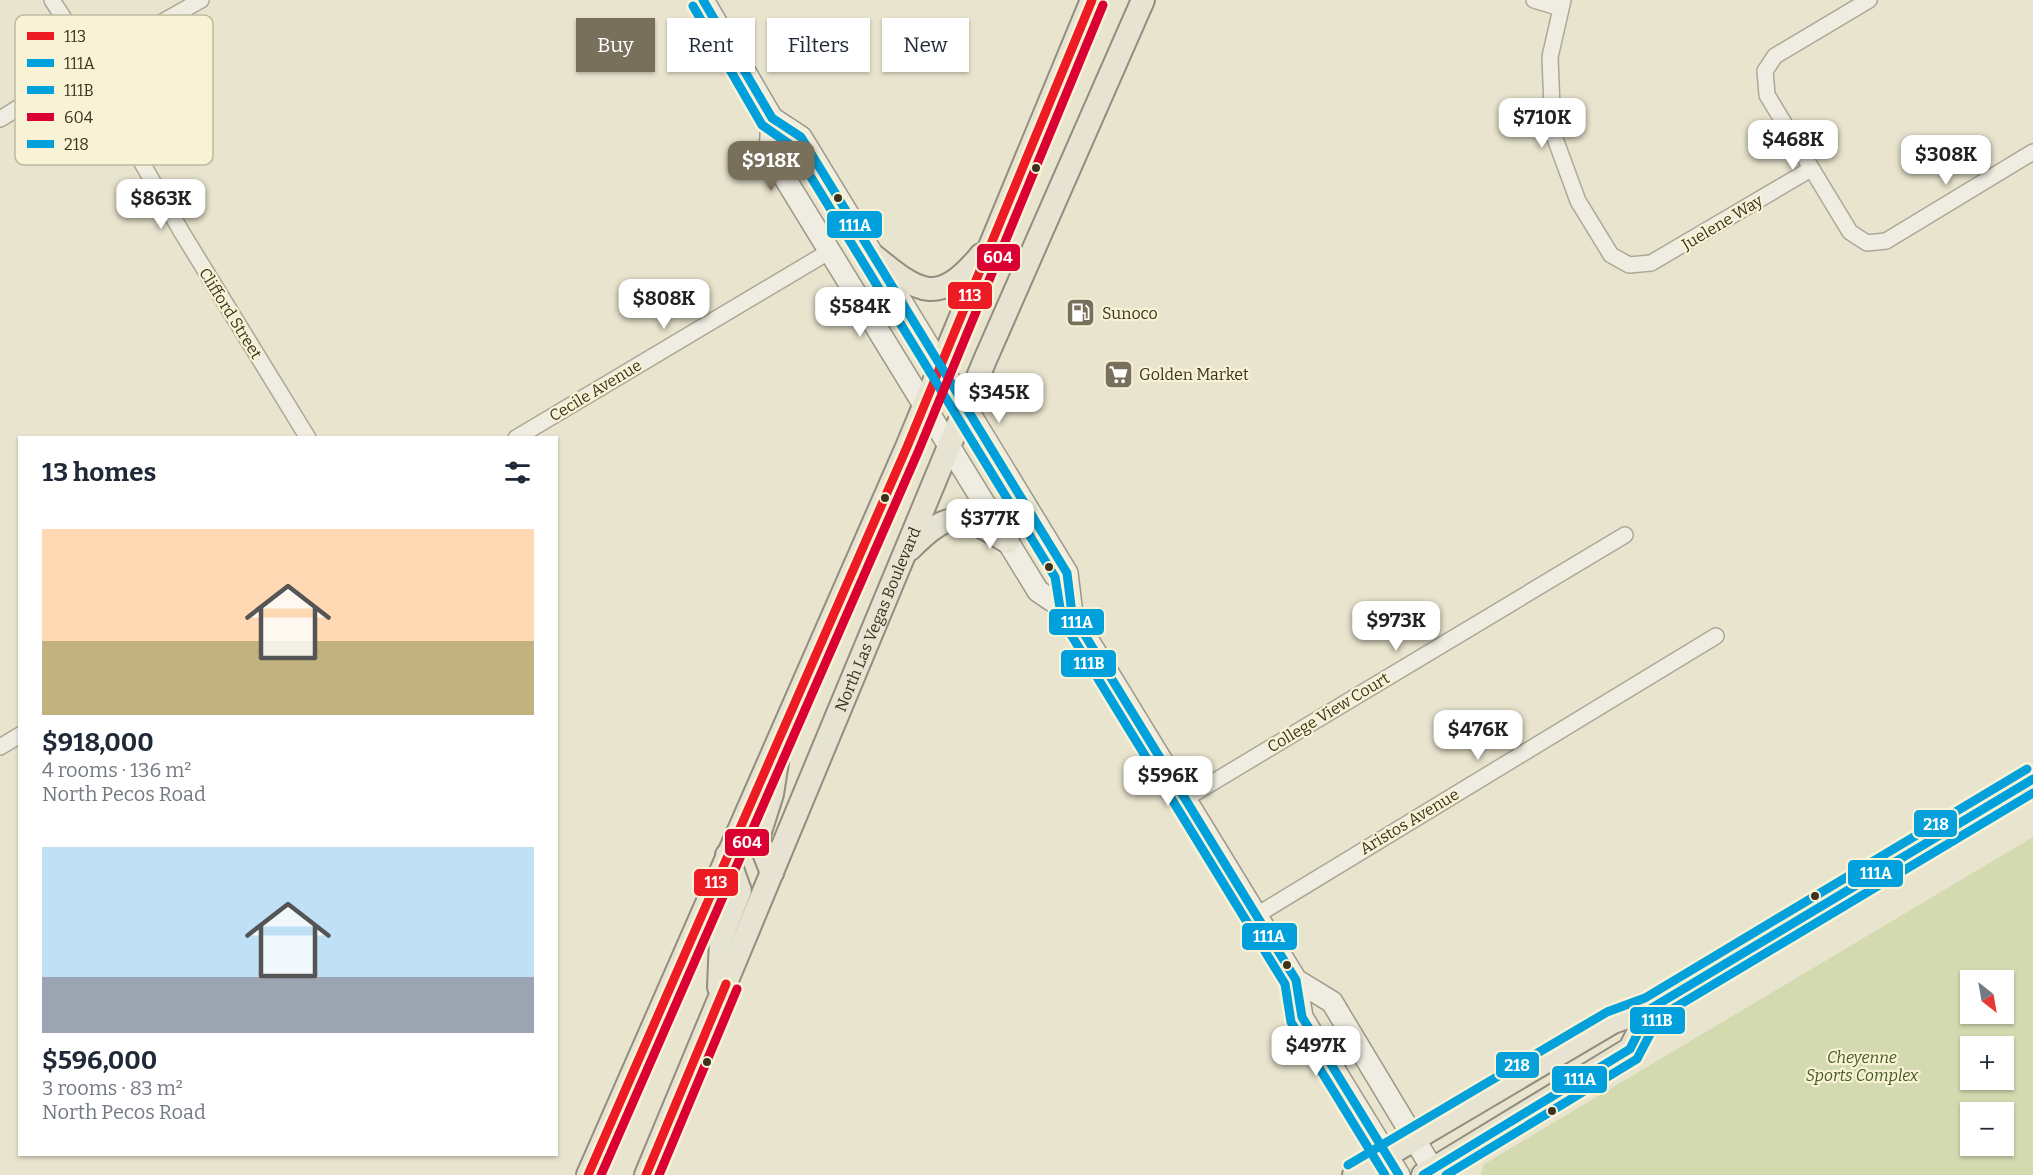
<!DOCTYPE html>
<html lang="en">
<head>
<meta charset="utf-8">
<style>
	:root { --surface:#fff; --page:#f2f2f3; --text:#1f2937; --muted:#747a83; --accent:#79705c }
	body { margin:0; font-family:Bitter,serif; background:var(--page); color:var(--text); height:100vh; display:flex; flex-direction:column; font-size:22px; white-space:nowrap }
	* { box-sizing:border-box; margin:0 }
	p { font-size:20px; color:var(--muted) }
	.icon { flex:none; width:33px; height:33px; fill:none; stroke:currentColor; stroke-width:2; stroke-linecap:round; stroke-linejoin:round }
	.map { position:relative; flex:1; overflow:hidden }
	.details { position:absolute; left:18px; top:436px; width:540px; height:720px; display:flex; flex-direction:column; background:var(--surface); border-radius:0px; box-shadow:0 2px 4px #0004 }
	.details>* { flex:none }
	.hud { position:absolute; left:576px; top:18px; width:570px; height:54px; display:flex; gap:12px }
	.needle { width:39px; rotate:149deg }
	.fabs { position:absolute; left:1960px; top:970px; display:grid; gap:12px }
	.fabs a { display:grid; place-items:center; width:54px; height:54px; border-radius:0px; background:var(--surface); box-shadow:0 2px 4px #0004; font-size:30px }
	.price { position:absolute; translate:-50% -51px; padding:0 14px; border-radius:12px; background:#fff; color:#222; font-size:20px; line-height:39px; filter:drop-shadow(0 2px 3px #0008) }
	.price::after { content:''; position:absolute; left:50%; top:36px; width:18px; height:14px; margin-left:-9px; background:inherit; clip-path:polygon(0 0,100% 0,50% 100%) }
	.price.selected { background:var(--accent); color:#fff }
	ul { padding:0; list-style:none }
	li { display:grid; align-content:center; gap:12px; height:318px; padding:0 24px }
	li span { display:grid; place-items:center; height:186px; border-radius:0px; color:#555 }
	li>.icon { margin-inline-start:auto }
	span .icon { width:108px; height:108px; fill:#fffc; stroke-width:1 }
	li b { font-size:26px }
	h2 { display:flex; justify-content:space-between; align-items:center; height:72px; padding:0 24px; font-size:26px }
	.tag { padding:0 21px; border-radius:0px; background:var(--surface); box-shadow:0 2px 4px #0004; font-size:21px; line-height:54px }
	.tag.selected { background:var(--accent); color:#fff }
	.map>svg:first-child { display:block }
</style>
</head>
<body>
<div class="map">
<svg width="2033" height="1175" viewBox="0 0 2033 1175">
	<rect width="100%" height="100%" fill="#e8e4ce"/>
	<path fill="#d3dab0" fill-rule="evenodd" d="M2033 837V1175H1481L1484 1164ZM1971 981H2004V1014H1971ZM1971 1047H2004V1080H1971ZM1971 1113H2004V1146H1971Z"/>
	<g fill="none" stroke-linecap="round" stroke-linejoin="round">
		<defs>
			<path id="minor" d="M52 0 92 62 98 86 181 231 308 438
				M1534 0 1560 8
				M1563 0 1550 57 1553 133 1578 201 1611 255 1629 265 1651 263 1811 169
				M1869 0 1775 56 1765 71 1767 95 1850 232 1867 243 1886 241 2033 152
				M0 119 92 62 201 0
				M516 438 830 251
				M0 747 20 735
				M1185 799 1625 535
				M1257 915 1716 636"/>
			<path id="secondary" d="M703 0 772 118 801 137 1067 573 1072 614 1296 980 1302 1017 1399 1175
				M772 118 770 154 1038 591 1072 614
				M1296 980 1332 1002 1436 1175"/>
			<g id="primary">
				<path d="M874 256C919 293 938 307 981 255"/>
				<path d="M910 549C950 508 962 514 1008 542"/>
				<path d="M772 873 758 838 772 794 777 762"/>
				<path d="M719 987 721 938 740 891 727 855"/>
				<path d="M588 1175 907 447 1092 0"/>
				<path id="s1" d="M646 1175 985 360 1143 0"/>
				<path d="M1354 1175 1613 1022 1650 1009 2033 779"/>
				<path d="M1423 1175 1630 1049 1650 1009"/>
			</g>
		</defs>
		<use href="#minor" stroke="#ada897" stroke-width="18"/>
		<use href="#secondary" stroke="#9d9887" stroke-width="24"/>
		<use href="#primary" stroke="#938d7e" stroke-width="26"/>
		<use href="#minor" stroke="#efece1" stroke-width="15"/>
		<use href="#secondary" stroke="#efece1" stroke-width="21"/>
		<use href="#primary" stroke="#e6e3d2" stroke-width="22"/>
		<defs>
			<path id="bus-1" d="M588 1175 907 447 1092 0
				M646 1175 726 984"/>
			<path id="bus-2" d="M703 0 772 118 801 137 1067 573 1072 614 1296 980 1302 1017 1399 1175
				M1423 1175 1630 1049 1650 1009 2033 779"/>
			<path id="bus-3" d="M693 6 762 125 792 146 1055 577 1062 620 1285 984 1291 1022 1385 1175
				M1446 1175 1637 1059 1659 1017 2033 793"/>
			<path id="bus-4" d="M601 1175 918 452 1103 5
				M659 1175 737 989"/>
			<path id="bus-5" d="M1348 1165 1607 1012 1645 998 2027 769"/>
		</defs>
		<use href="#bus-1" stroke="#f8f3d5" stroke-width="14"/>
		<use href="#bus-2" stroke="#f8f3d5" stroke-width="14"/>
		<use href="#bus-3" stroke="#f8f3d5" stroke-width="14"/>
		<use href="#bus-4" stroke="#f8f3d5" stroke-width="14"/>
		<use href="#bus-5" stroke="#f8f3d5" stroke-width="14"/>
		<use href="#bus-1" stroke="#ed1b24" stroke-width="9"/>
		<use href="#bus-2" stroke="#00a0dc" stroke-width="9"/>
		<use href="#bus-3" stroke="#00a0dc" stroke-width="9"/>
		<use href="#bus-4" stroke="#da0032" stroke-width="9"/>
		<use href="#bus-5" stroke="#06a1da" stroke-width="9"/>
	</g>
	<defs>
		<symbol id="fuel-square" viewBox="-11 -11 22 22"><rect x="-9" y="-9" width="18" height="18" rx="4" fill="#79705c" stroke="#f8f3d5"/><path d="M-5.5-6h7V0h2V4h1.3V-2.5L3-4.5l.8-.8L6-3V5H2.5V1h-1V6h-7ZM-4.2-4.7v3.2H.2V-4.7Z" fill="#fff"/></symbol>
		<symbol id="supermarket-square" viewBox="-11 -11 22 22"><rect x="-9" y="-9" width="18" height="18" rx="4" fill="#79705c" stroke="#f8f3d5"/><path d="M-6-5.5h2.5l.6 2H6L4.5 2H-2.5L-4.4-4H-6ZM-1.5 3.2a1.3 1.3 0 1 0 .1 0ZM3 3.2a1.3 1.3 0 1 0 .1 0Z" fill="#fff"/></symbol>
	</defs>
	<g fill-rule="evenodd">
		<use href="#fuel-square" x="1064" y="296" width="33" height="33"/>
		<use href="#supermarket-square" x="1102" y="358" width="33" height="33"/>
	</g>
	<g fill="#3d321e" stroke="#f8f3d5" stroke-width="2">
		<circle cx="1036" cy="168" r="5"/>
		<circle cx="838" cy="198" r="5"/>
		<circle cx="885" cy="498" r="5"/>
		<circle cx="1049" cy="567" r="5"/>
		<circle cx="1815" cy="896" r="5"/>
		<circle cx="1287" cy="965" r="5"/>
		<circle cx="707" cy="1062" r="5"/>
		<circle cx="1552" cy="1111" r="5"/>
	</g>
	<g text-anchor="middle" stroke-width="4.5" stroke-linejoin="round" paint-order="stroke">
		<g font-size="16" fill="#3d321e" stroke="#f8f3d5">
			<text transform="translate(1722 222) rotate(-31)" y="6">Juelene Way</text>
			<text transform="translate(231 313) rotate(58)" y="6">Clifford Street</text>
			<text transform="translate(595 390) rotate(-31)" y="6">Cecile Avenue</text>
			<text dy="6" stroke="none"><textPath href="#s1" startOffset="602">North Las Vegas Boulevard</textPath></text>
			<text transform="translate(1328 712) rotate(-31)" y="6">College View Court</text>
			<text transform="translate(1409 821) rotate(-31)" y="6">Aristos Avenue</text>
		</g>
		<g font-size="16" fill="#3d321e" stroke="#f8f3d5" text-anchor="start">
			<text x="1102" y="319">Sunoco</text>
			<text x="1139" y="380">Golden Market</text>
		</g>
		<g font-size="16" font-style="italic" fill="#445b23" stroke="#f8f3d5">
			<text x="1862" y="1063">Cheyenne<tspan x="1862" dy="18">Sports Complex</tspan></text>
		</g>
	</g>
	<rect x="15" y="15" width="198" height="150" rx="9" fill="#f8f3d5" stroke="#c0b99e" stroke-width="1.5"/>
	<rect x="27" y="32" width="27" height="8" fill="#ed1b24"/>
	<rect x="27" y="59" width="27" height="8" fill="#00a0dc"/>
	<rect x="27" y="86" width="27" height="8" fill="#00a0dc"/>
	<rect x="27" y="113" width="27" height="8" fill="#da0032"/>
	<rect x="27" y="140" width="27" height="8" fill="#06a1da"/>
	<g font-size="16" fill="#3d321e">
		<text x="64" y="42">113</text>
		<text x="64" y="69">111A</text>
		<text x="64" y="96">111B</text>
		<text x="64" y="123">604</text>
		<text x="64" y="150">218</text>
	</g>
	<g stroke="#f8f3d5" stroke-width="2">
		<rect x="826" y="210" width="57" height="29" rx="6" fill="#00a0dc"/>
		<rect x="976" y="243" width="45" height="29" rx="6" fill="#da0032"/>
		<rect x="947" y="281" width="46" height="29" rx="6" fill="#ed1b24"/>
		<rect x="1048" y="608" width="57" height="28" rx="6" fill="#00a0dc"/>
		<rect x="1060" y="649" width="57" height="29" rx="6" fill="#00a0dc"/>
		<rect x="1913" y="809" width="45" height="29" rx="6" fill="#06a1da"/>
		<rect x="724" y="828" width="46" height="29" rx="6" fill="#da0032"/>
		<rect x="1847" y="859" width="57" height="29" rx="6" fill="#00a0dc"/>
		<rect x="693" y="868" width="46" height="29" rx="6" fill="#ed1b24"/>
		<rect x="1241" y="922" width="57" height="29" rx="6" fill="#00a0dc"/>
		<rect x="1629" y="1006" width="57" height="29" rx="6" fill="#00a0dc"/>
		<rect x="1495" y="1051" width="45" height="28" rx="6" fill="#06a1da"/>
		<rect x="1551" y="1065" width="57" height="29" rx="6" fill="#00a0dc"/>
	</g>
	<g font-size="16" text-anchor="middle" font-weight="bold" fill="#fff">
		<text x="855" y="231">111A</text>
		<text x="998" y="263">604</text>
		<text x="970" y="301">113</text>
		<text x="1077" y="628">111A</text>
		<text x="1089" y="669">111B</text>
		<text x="1936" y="830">218</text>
		<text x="747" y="848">604</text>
		<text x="1876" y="879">111A</text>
		<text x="716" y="888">113</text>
		<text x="1269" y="942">111A</text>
		<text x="1657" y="1026">111B</text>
		<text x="1517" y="1071">218</text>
		<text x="1580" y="1085">111A</text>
	</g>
</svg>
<div class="fabs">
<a><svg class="needle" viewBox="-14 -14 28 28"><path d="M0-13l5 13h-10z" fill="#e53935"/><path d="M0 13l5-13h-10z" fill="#747a83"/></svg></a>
<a>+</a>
<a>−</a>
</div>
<b class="price" style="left:1542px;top:149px">$710K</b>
<b class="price" style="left:1793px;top:171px">$468K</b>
<b class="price" style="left:1946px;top:186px">$308K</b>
<b class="price selected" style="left:771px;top:192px">$918K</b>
<b class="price" style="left:161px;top:230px">$863K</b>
<b class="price" style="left:664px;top:330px">$808K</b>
<b class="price" style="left:860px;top:338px">$584K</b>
<b class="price" style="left:999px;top:424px">$345K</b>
<b class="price" style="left:990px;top:550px">$377K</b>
<b class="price" style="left:1396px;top:652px">$973K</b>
<b class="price" style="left:1478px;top:761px">$476K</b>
<b class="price" style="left:1168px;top:807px">$596K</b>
<b class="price" style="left:1316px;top:1077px">$497K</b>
<div class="hud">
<a class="tag selected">Buy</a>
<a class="tag">Rent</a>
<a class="tag">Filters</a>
<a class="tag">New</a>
</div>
<section class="details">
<h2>13 homes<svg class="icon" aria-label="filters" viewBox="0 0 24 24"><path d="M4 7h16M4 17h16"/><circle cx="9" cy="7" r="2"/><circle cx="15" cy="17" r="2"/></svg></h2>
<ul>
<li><span style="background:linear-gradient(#ffd9b3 60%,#c2b280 0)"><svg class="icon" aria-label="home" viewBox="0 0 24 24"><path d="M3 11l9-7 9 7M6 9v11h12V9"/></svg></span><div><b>$918,000</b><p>4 rooms · 136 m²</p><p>North Pecos Road</p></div></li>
<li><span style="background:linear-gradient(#bfe0f5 70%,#9aa5b1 0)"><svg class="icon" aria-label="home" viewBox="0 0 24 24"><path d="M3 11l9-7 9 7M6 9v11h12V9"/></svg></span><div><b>$596,000</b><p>3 rooms · 83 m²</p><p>North Pecos Road</p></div></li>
</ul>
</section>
</div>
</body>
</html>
